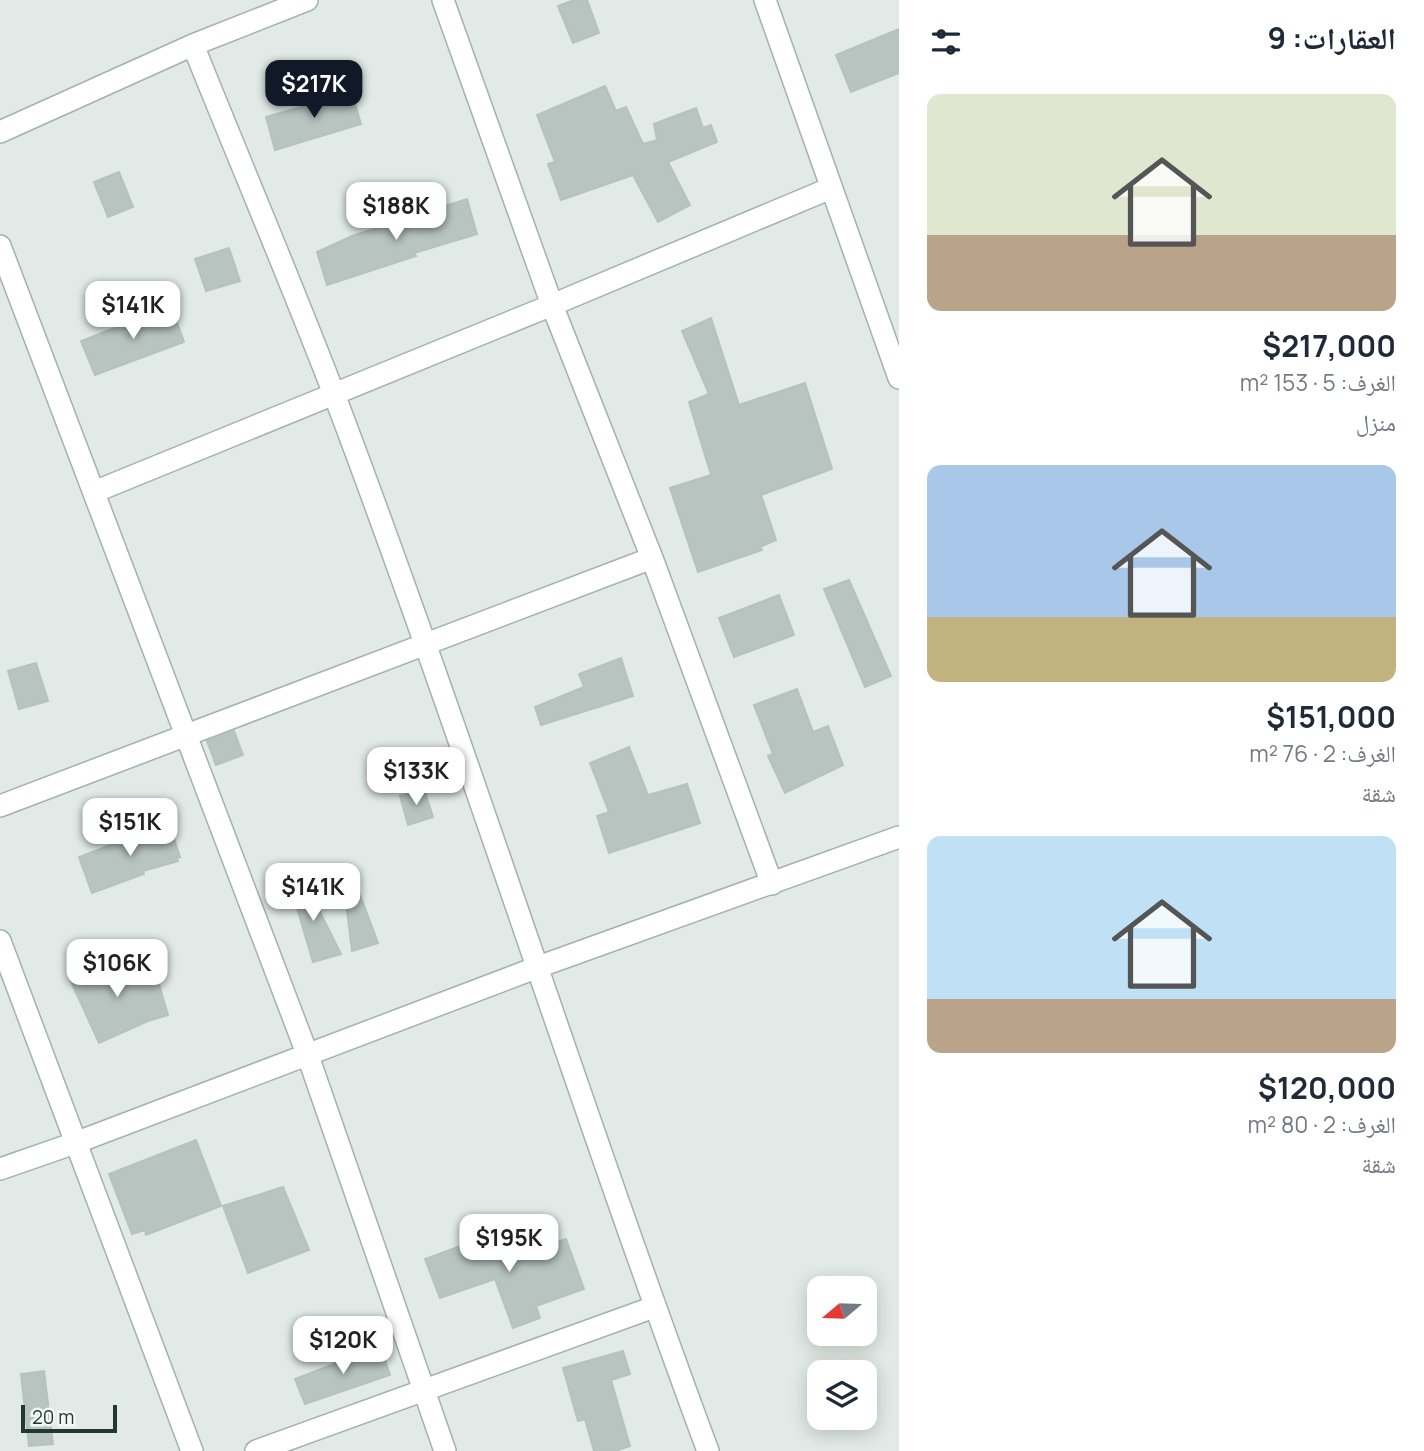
<!DOCTYPE html>
<html lang="ar">
<head>
<meta charset="utf-8">
<style>
	:root { --surface:#fff; --page:#f6f6f7; --text:#1f2937; --muted:#747a83; --accent:#111827 }
	body { margin:0; font-family:Manrope,"Noto Naskh Arabic",sans-serif; background:var(--page); color:var(--text); direction:rtl; height:100vh; display:flex; flex-direction:column; font-size:26px; white-space:nowrap }
	* { box-sizing:border-box; margin:0 }
	p { font-size:23px; color:var(--muted) }
	.icon { flex:none; width:38px; height:38px; fill:none; stroke:currentColor; stroke-width:2; stroke-linecap:round; stroke-linejoin:round }
	.map { position:relative; flex:1; overflow:hidden; direction:ltr }
	.drawer { display:flex; flex-direction:column; background:var(--surface); width:525px }
	.drawer>* { flex:none }
	.needle { width:46px; rotate:251deg }
	.fabs { position:absolute; left:807px; top:1276px; display:grid; gap:14px }
	.fabs a { display:grid; place-items:center; width:70px; height:70px; border-radius:14px; background:var(--surface); box-shadow:0 4px 18px #0003; font-size:35px }
	.scale { position:absolute; left:21px; bottom:18px; width:96px; box-sizing:border-box; padding-left:7px; border:4px solid #243832; border-top:0; font-size:19px; line-height:24px; white-space:nowrap; color:#243832; -webkit-text-stroke:5px #f1f7f4; paint-order:stroke }
	.price { position:absolute; translate:-50% -60px; padding:0 16px; border-radius:14px; background:#fff; color:#222; font-size:23px; line-height:46px; filter:drop-shadow(0 2px 4px #0008) }
	.price::after { content:''; position:absolute; left:50%; top:42px; width:21px; height:16px; margin-left:-10px; background:inherit; clip-path:polygon(0 0,100% 0,50% 100%) }
	.price.selected { background:var(--accent); color:#fff }
	ul { padding:0; list-style:none }
	li { display:grid; align-content:center; gap:14px; height:371px; padding:0 28px }
	li span { display:grid; place-items:center; height:217px; border-radius:14px; color:#555 }
	li>.icon { margin-inline-start:auto }
	span .icon { width:126px; height:126px; fill:#fffc; stroke-width:1 }
	li b { font-size:30px }
	h2 { display:flex; justify-content:space-between; align-items:center; height:84px; padding:0 28px; font-size:30px }
	main { display:flex; flex:1; min-height:0 }
	.map>svg:first-child { display:block }
</style>
</head>
<body>
<main>
<section class="drawer">
<h2>العقارات: 9<svg class="icon" aria-label="filters" viewBox="0 0 24 24"><path d="M4 7h16M4 17h16"/><circle cx="9" cy="7" r="2"/><circle cx="15" cy="17" r="2"/></svg></h2>
<ul>
<li><span style="background:linear-gradient(#dfe7d0 65%,#b9a48a 0)"><svg class="icon" aria-label="home" viewBox="0 0 24 24"><path d="M3 11l9-7 9 7M6 9v11h12V9"/></svg></span><div><b>$217,000</b><p>الغرف: 5 · 153 m²</p><p>منزل</p></div></li>
<li><span style="background:linear-gradient(#a9c7e8 70%,#c2b280 0)"><svg class="icon" aria-label="home" viewBox="0 0 24 24"><path d="M3 11l9-7 9 7M6 9v11h12V9"/></svg></span><div><b>$151,000</b><p>الغرف: 2 · 76 m²</p><p>شقة</p></div></li>
<li><span style="background:linear-gradient(#bfe0f5 75%,#b9a48a 0)"><svg class="icon" aria-label="home" viewBox="0 0 24 24"><path d="M3 11l9-7 9 7M6 9v11h12V9"/></svg></span><div><b>$120,000</b><p>الغرف: 2 · 80 m²</p><p>شقة</p></div></li>
</ul>
</section>
<div class="map">
<svg width="899" height="1451" viewBox="0 0 899 1451">
	<rect width="100%" height="100%" fill="#e1eae6"/>
	<path fill="#b7c4bf" stroke="#b5c2bd" stroke-width="2" d="M574 0H587L599 33 573 43 558 6Z
		M899 29V73L851 92 836 55Z
		M605 86 616 111 626 107 643 144 657 140 654 124 696 108 703 128 711 125 717 142 668 162 690 205 658 222 633 175 561 200 548 164 555 162 537 115Z
		M350 87 361 124 275 150 266 117 326 100 325 95Z
		M119 172 133 207 108 217 94 182Z
		M467 199 477 234 414 253 416 256 327 285 317 252 352 236Z
		M229 248 240 281 206 291 195 259Z
		M171 306 184 342 95 375 81 341Z
		M711 318 739 405 805 383 832 469 761 495 776 540 760 547 762 550 698 572 670 488 711 475 689 402 709 394 682 331Z
		M849 580 891 676 865 687 824 589Z
		M779 595 794 635 734 657 719 618Z
		M621 658 633 696 541 725 535 707 584 687 579 674Z
		M36 663 48 701 19 709 8 671Z
		M797 689 813 732 828 726 843 765 785 793 768 756 773 754 754 705Z
		M234 731 243 755 216 765 207 741Z
		M629 747 648 795 687 784 700 823 609 853 597 816 609 812 590 763Z
		M424 789 433 817 408 825 400 796Z
		M169 823 180 857 177 858 178 861 143 871 144 874 92 893 79 857Z
		M302 876 341 954 313 962 289 881Z
		M353 876 378 943 352 951 343 878Z
		M132 957 141 986 158 981 168 1015 148 1021 99 1043 69 977Z
		M196 1140 221 1206 146 1235 145 1230 132 1234 109 1174Z
		M283 1187 309 1250 248 1273 223 1206Z
		M501 1231 512 1258 566 1239 584 1289 536 1306 540 1318 513 1328 495 1279 440 1298 425 1259Z
		M380 1346 390 1375 305 1404 295 1379Z
		M623 1351 630 1374 611 1380 630 1446 615 1451H594L585 1419 578 1421 563 1368Z
		M44 1371 53 1444 29 1446 21 1374Z"/>
	<g fill="none" stroke-linecap="round" stroke-linejoin="round">
		<defs>
			<path id="minor" d="M443 0 552 305 652 558 772 884
				M765 0 899 378
				M193 45C240 162 289 277 334 394 466 743 578 1101 708 1451
				M0 132 193 45 307 0
				M0 246 308 1056 445 1451
				M94 492 552 305 831 188
				M0 806 652 558
				M0 941 192 1451
				M0 1169 75 1143 538 967 899 837
				M256 1451 654 1307"/>
		</defs>
		<use href="#minor" stroke="#a5b1ac" stroke-width="24"/>
		<use href="#minor" stroke="#fff" stroke-width="21"/>
	</g>
</svg>
<div class="fabs">
<a><svg class="needle" viewBox="-14 -14 28 28"><path d="M0-13l5 13h-10z" fill="#e53935"/><path d="M0 13l5-13h-10z" fill="#747a83"/></svg></a>
<a><svg class="icon" aria-label="layers" viewBox="0 0 24 24"><path d="M12 4l9 5-9 5-9-5zM3 14l9 5 9-5"/></svg></a>
</div>
<div class="scale">20 m</div>
<b class="price selected" style="left:314px;top:120px">$217K</b>
<b class="price" style="left:396px;top:242px">$188K</b>
<b class="price" style="left:133px;top:341px">$141K</b>
<b class="price" style="left:416px;top:807px">$133K</b>
<b class="price" style="left:130px;top:858px">$151K</b>
<b class="price" style="left:313px;top:923px">$141K</b>
<b class="price" style="left:117px;top:999px">$106K</b>
<b class="price" style="left:509px;top:1274px">$195K</b>
<b class="price" style="left:343px;top:1376px">$120K</b>
</div>
</main>
</body>
</html>
